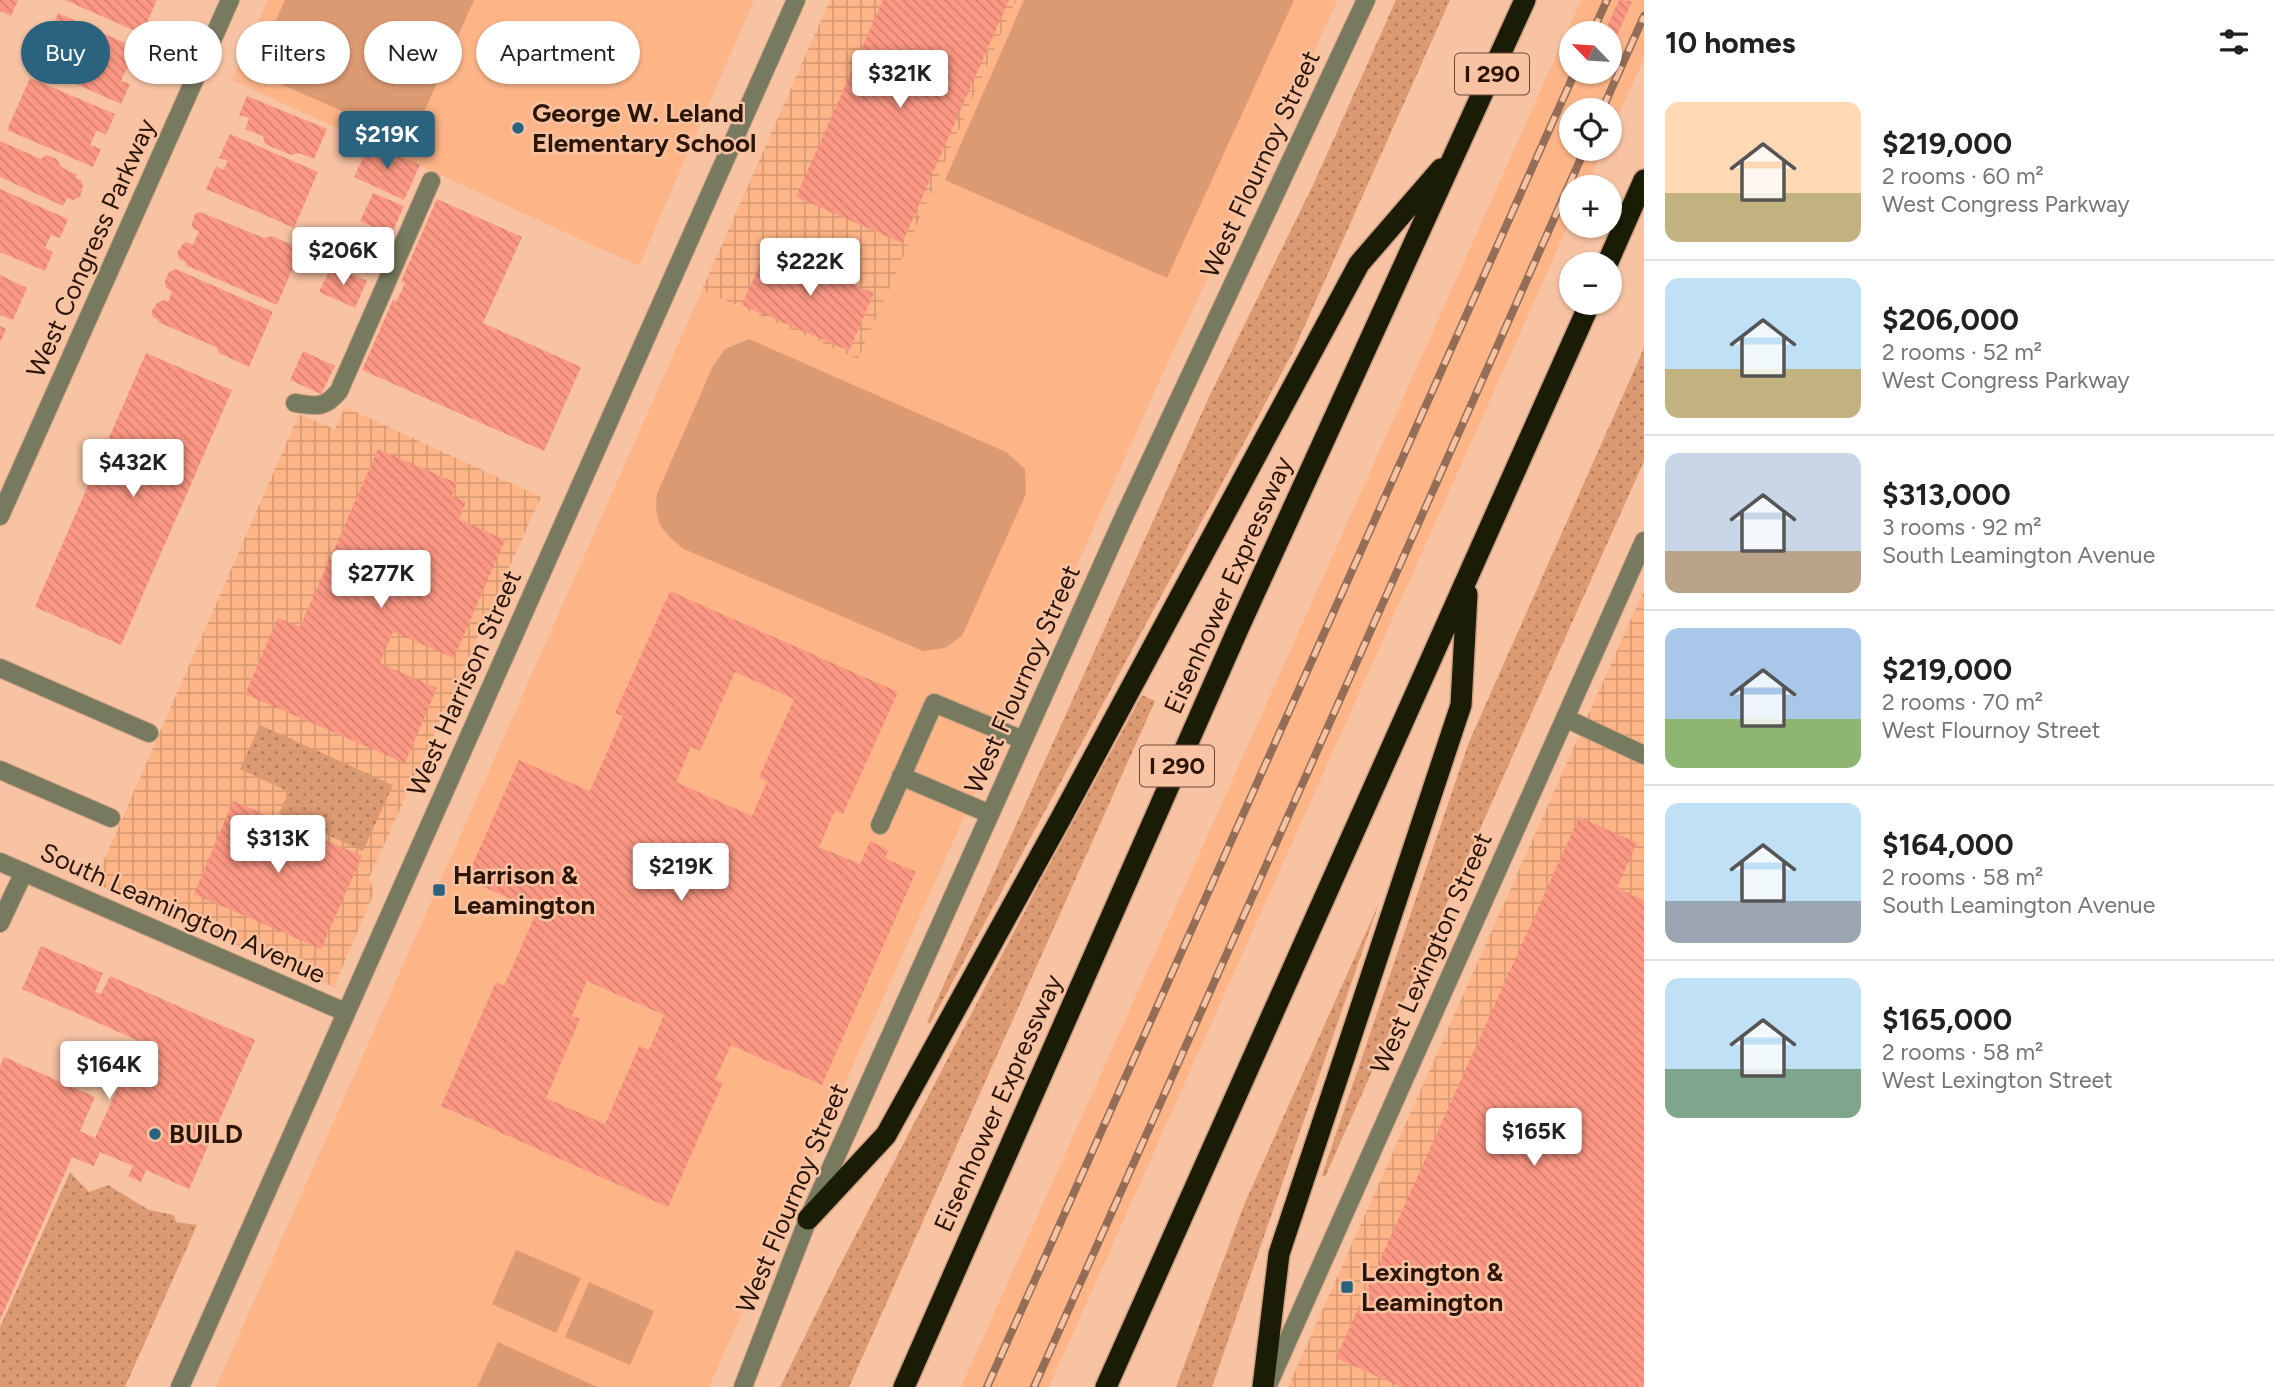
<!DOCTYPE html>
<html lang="en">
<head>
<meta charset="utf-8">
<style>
	:root { --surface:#fff; --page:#f6f6f6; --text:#202124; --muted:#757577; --line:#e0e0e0; --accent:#2b627d }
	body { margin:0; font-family:Figtree,sans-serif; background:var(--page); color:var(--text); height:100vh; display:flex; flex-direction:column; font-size:26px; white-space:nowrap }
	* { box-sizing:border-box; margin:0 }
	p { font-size:23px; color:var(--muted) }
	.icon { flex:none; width:38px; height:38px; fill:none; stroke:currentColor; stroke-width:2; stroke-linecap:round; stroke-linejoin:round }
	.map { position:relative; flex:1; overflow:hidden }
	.drawer { display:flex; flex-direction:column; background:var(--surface); width:630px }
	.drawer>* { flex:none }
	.hud { position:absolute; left:21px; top:21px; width:665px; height:63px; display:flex; gap:14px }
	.needle { width:46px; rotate:295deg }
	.buttons { position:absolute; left:1559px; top:21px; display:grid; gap:14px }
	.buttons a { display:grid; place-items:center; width:63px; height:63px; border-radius:50%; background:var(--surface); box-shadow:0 2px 5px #0004; font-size:35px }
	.price { position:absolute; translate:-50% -60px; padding:0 16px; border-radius:7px; background:#fff; color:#222; font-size:23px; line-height:46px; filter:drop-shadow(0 2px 4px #0008) }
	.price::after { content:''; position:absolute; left:50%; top:42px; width:21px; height:16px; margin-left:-10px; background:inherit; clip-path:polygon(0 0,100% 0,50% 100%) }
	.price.current { background:var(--accent); color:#fff }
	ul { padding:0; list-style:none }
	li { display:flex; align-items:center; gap:21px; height:175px; padding:0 21px }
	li+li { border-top:2px solid var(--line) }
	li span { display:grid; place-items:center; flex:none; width:196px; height:140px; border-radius:14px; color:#555 }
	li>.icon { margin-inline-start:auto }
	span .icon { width:84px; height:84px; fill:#fffc; stroke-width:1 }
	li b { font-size:30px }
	h2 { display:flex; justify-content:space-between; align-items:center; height:84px; padding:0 21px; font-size:30px }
	.pill { padding:0 24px; border-radius:32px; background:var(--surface); box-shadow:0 2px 5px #0004; font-size:24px; line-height:63px }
	.pill.current { background:var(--accent); color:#fff }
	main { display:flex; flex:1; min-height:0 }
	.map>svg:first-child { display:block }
</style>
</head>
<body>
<main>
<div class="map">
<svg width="1644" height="1387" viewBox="0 0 1644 1387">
	<defs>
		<pattern id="industrial-grid" width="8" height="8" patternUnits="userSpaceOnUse" patternTransform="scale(1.75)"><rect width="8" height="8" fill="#fdb588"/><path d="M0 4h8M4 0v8" fill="none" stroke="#d99b74"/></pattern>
		<pattern id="grass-dots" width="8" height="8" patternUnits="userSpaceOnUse" patternTransform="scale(1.75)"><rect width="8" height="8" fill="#dc9a72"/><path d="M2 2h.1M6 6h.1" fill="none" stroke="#b37c5c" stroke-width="1.8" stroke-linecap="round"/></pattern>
		<pattern id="building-back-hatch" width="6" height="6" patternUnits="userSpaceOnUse" patternTransform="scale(1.75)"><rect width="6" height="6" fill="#fc9783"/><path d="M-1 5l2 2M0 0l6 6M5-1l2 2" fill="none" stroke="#d88170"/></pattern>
	</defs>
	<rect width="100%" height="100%" fill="#f8c3a3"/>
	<path fill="#fdb588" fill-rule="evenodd" d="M268 0H754L639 266 232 80Z
		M1016 0H1338L1163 373 709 1387H216L702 290 858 358Z
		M1581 0H1644V59L1610 133V110H1572V149H1603L1586 187H1572L1571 219 1049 1387H961ZM1572 33H1610V72H1572Z"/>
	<path fill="url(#industrial-grid)" d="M830 0H1016L858 359 702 290Z
		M345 407 541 497 369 878 374 893 334 987 94 883 299 414 335 429Z
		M1644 590V1387H1288Z"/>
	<path fill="url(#grass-dots)" d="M1396 0H1450L1293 352 930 1024 927 1022 1209 397 1314 183Z
		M1644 348V461L1325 1177 1322 1175 1469 742Z
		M1142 695 1155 701 849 1387H780L838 1269 1040 882Z
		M260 725 393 785 363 851 279 813 289 792 240 769Z
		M1379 903 1212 1387H1176L1244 1205Z
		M70 1172 89 1192 108 1185 149 1210 174 1215 176 1222 197 1225 125 1387H0V1327Z"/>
	<path fill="#dc9a72" d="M285 0H474L411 141 253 72Z
		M1024 0H1294L1167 278 945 180Z
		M749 339 1006 452 1025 469 1026 494 962 636 945 648 923 651 684 549C663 532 653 523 657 494L712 368 725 349Z
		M516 1250 581 1278 556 1333 492 1304Z
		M589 1282 654 1311 630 1365 565 1337Z
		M498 1342 597 1387H477Z"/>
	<path fill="url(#building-back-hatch)" fill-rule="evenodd" d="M0 0H18L11 16 0 11Z
		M65 0H157L142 34Z
		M883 0H1009L902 243 796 197Z
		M1619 0 1632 1 1610 52V33H1604Z
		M58 13 143 51 135 71 127 68 121 81 130 84 121 104 35 66Z
		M30 78 115 114 106 135 97 130 90 145 101 149 93 167 7 130Z
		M247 96 327 129 314 159 299 153 291 155 265 144 263 136 245 129 249 118 239 115Z
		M230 134 318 172 294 228 206 189 216 166 223 170 228 161 219 158Z
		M0 141 41 159 46 155 57 159 61 167 77 175 76 178 81 180 83 186 80 197 73 200 67 198 63 206 0 177Z
		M370 142 420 165 404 200 354 177Z
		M0 189 68 219 60 238 51 235 45 248 53 252 45 271 0 252Z
		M373 193 404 206 391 235 360 221Z
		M437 199 522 237 483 323 581 367 544 451 362 370 393 300 396 302 405 283 401 281Z
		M200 212 264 238 272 236 301 249 277 305 185 265 186 262 179 259 177 253 182 245 186 242 193 245 199 231 193 229 192 224 195 214Z
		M350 228 382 243 367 274 335 259Z
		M767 248 834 276 843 257 860 265 852 284 874 293 849 351 742 305Z
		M332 265 367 281 355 308 319 292Z
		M176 269 273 312 249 367 219 353 216 347 158 322 159 320 153 317 151 312 157 303 163 300 168 302 172 292 166 288 165 281 169 272Z
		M0 275 27 288 13 320 0 315Z
		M0 326 6 329 0 343Z
		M303 351 335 366 321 394 290 380Z
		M146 353 232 390 121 645 35 607Z
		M378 449 457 483 452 496 466 502 459 519 505 540 454 658 393 632 380 663 437 688 405 763 245 694 278 618 300 627Z
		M670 591 898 692 843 814 835 811 819 847 860 864 870 841 889 850 885 858 916 872 822 1085 731 1045 715 1080 723 1083 668 1207 441 1106 496 982 504 986 537 911 466 879 519 760 590 791 623 716 615 713ZM735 672 794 699 759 777 767 782 752 816 676 782 691 747 700 751ZM587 981 664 1015 649 1050 639 1046 605 1124 546 1098 580 1019 572 1016Z
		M233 801 362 856 321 949 194 894Z
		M1579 817 1637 843 1617 888 1644 900V1385L1643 1387H1401L1336 1358Z
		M41 946 103 973 95 992 101 994 110 976 255 1040 189 1189 146 1170 141 1182 128 1176 133 1166 100 1152 94 1166 72 1157 0 1320V1067L4 1057 95 1097 80 1131 95 1138 139 1041 22 989Z"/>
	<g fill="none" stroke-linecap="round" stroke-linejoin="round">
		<defs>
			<path id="minor" d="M295 403C317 406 324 409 339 391L431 181
				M0 516 230 0
				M0 668 149 733
				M1565 718 1644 755
				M0 770 111 818
				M901 776 990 814
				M880 825 934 703 1023 740
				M0 862 345 1012
				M0 923 24 872
				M180 1387 796 0
				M743 1387 808 1219 1121 523 1366 0
				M1267 1387 1644 541"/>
			<path id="highway" d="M1607 264 1644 180
				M808 1219 886 1135 1061 818 1359 264 1441 169
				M904 1387 1238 629 1525 0
				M1106 1387 1590 303
				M1263 1387 1279 1254 1461 705 1467 594"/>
		</defs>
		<use href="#minor" stroke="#cfa084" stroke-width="20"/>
		<use href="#highway" stroke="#cfa084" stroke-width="24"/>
		<use href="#minor" stroke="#777a5e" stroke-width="18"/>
		<use href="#highway" stroke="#1b1c06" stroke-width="21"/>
		<defs>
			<path id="rail" d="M1592 33 1607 0
				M1602 110 1644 16
				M987 1387 1575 72
				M1034 1387 1585 149"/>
		</defs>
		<use href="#rail" stroke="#946d56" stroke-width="8"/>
		<use href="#rail" stroke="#f8c3a3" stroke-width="5" stroke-dasharray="16" stroke-linecap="butt"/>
	</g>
	<g fill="#2b627d" stroke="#f8c3a3" stroke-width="2.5">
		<circle cx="518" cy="128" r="7"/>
		<rect x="432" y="883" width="14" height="14" rx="3.5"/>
		<circle cx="155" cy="1134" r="7"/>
		<rect x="1340" y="1280" width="14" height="14" rx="3.5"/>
	</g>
	<g text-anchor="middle" stroke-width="5" stroke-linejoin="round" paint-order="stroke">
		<g fill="#f8c3a3" stroke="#6a4935" stroke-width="2">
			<rect x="1455" y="53.5" width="74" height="41" rx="5"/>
			<rect x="1140" y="745.5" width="74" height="41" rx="5"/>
		</g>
		<g font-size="24" font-weight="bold" fill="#2d1506">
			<text x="1492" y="82">I 290</text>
			<text x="1177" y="774">I 290</text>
		</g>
		<g font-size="26" font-weight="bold" fill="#2d1506" stroke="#f8c3a3" text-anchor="start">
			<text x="532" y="122">George W. Leland<tspan x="532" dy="30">Elementary School</tspan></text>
			<text x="453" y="884">Harrison &amp;<tspan x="453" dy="30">Leamington</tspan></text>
			<text x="169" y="1143">BUILD</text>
			<text x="1361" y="1281">Lexington &amp;<tspan x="1361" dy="30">Leamington</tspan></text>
		</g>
		<g font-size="26" fill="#2d1506" stroke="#f8c3a3">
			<text transform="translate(1260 164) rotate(-65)" y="9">West Flournoy Street</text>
			<text transform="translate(91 248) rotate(-66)" y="9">West Congress Parkway</text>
			<text transform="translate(1228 585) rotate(-66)" y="9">Eisenhower Expressway</text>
			<text transform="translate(1022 679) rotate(-66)" y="9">West Flournoy Street</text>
			<text transform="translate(464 683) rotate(-66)" y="9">West Harrison Street</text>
			<text transform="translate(183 913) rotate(24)" y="9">South Leamington Avenue</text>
			<text transform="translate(1431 953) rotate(-66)" y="9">West Lexington Street</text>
			<text transform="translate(998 1103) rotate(-66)" y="9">Eisenhower Expressway</text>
			<text transform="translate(792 1198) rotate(-67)" y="9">West Flournoy Street</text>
		</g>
	</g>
</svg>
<div class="buttons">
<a><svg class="needle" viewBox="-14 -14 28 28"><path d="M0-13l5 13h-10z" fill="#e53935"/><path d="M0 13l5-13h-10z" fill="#757577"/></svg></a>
<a><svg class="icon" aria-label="locate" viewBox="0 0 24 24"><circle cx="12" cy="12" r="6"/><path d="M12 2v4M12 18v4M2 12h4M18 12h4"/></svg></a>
<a>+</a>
<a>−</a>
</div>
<b class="price" style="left:900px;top:110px">$321K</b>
<b class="price current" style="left:387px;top:171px">$219K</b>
<b class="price" style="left:343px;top:287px">$206K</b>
<b class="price" style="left:810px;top:298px">$222K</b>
<b class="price" style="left:133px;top:499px">$432K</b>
<b class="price" style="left:381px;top:610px">$277K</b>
<b class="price" style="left:278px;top:875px">$313K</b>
<b class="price" style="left:681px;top:903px">$219K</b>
<b class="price" style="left:109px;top:1101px">$164K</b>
<b class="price" style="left:1534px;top:1168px">$165K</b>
<div class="hud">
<a class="pill current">Buy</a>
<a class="pill">Rent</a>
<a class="pill">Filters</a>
<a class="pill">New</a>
<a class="pill">Apartment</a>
</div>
</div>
<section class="drawer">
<h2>10 homes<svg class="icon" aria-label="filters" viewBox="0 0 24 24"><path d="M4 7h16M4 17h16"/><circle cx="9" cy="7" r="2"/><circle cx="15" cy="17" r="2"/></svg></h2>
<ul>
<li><span style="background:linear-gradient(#ffd9b3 65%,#c2b280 0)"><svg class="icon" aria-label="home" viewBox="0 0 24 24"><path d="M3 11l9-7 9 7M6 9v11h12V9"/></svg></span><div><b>$219,000</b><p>2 rooms · 60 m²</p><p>West Congress Parkway</p></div></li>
<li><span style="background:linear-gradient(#bfe0f5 65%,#c2b280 0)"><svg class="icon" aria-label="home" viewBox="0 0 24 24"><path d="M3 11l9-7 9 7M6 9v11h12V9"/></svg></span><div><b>$206,000</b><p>2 rooms · 52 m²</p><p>West Congress Parkway</p></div></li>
<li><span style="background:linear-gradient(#c9d6e8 70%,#b9a48a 0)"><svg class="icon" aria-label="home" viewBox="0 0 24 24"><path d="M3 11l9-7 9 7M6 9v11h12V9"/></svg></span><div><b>$313,000</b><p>3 rooms · 92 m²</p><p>South Leamington Avenue</p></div></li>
<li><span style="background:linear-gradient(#a9c7e8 65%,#8fb573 0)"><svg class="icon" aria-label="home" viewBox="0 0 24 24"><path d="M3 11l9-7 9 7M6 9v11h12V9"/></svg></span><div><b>$219,000</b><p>2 rooms · 70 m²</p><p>West Flournoy Street</p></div></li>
<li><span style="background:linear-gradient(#bfe0f5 70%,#9aa5b1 0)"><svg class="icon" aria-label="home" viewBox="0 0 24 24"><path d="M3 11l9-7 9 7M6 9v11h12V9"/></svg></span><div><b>$164,000</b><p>2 rooms · 58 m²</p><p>South Leamington Avenue</p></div></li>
<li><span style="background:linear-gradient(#bfe0f5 65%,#7fa58c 0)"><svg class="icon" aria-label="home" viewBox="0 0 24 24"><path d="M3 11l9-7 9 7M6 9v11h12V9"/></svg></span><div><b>$165,000</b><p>2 rooms · 58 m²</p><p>West Lexington Street</p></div></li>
</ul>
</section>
</main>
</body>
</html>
